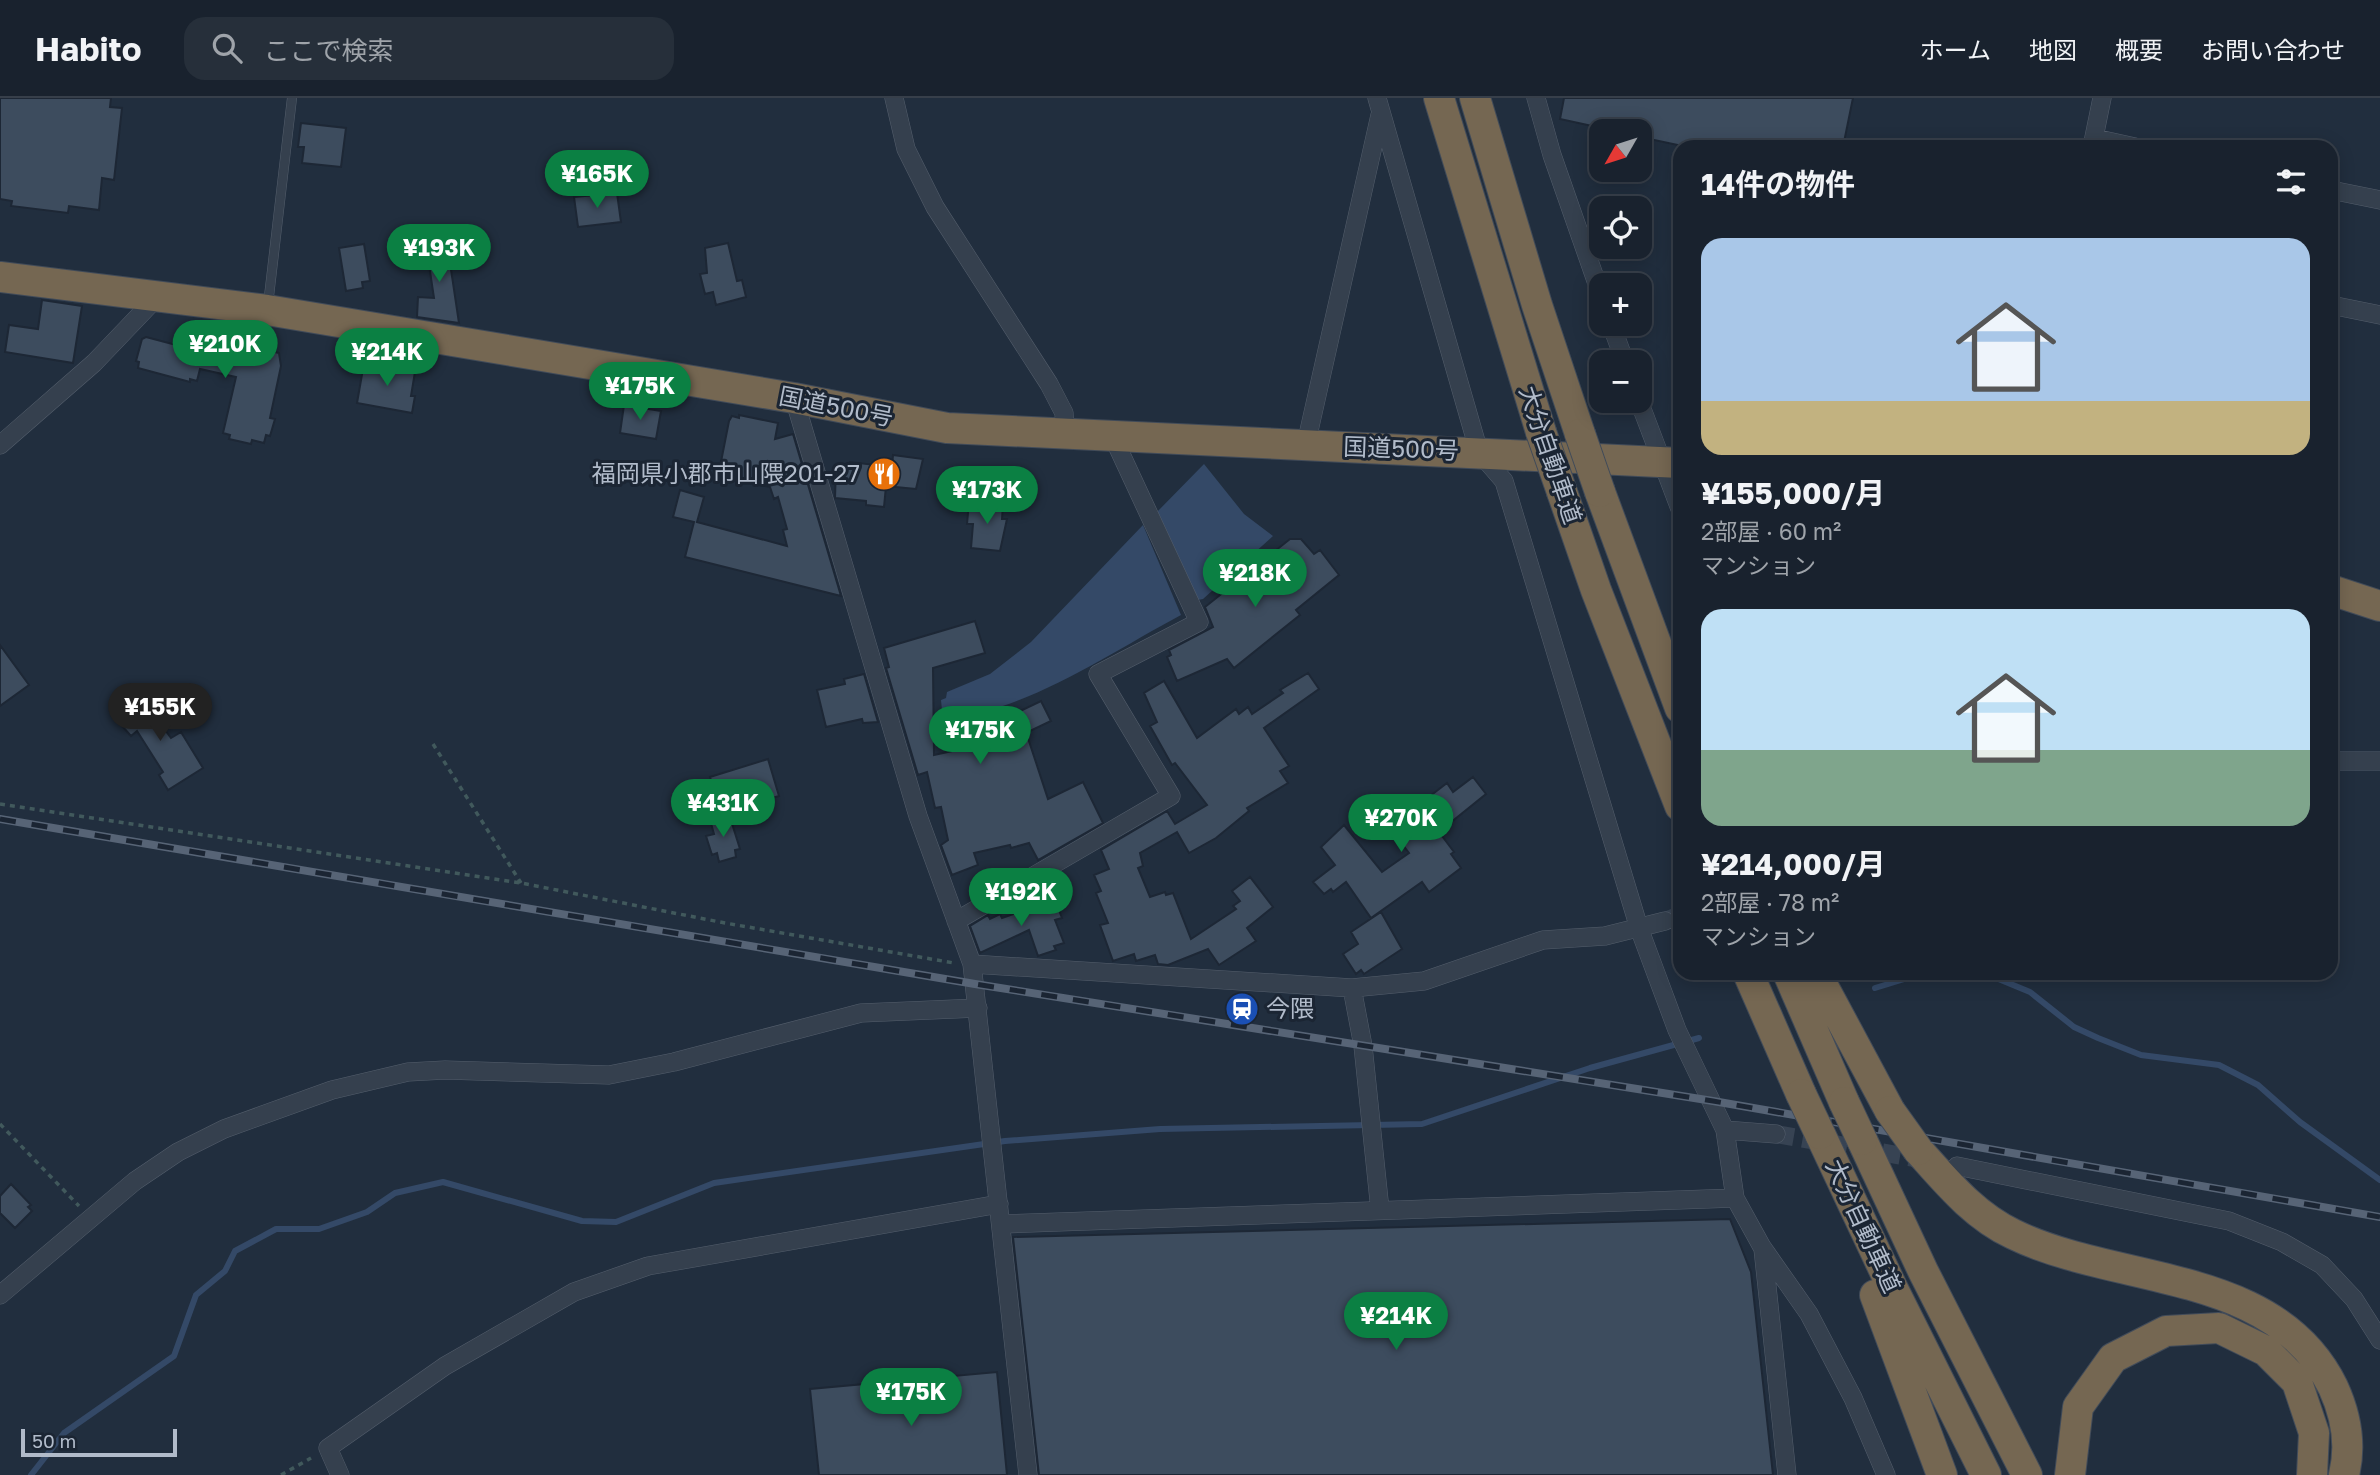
<!DOCTYPE html>
<html lang="ja">
<head>
<meta charset="utf-8">
<style>
	:root { --surface:#19222e; --page:#262f3a; --text:#f1f3f6; --muted:#9fa4aa; --line:#373f4a; --accent:#0b8043 }
	body { margin:0; font-family:"Golos Text","Noto Sans JP",sans-serif; background:var(--page); color:var(--text); height:100vh; display:flex; flex-direction:column; font-size:26px; white-space:nowrap }
	* { box-sizing:border-box; margin:0 }
	p { font-size:23px; color:var(--muted) }
	.icon { flex:none; width:38px; height:38px; fill:none; stroke:currentColor; stroke-width:2; stroke-linecap:round; stroke-linejoin:round }
	.map { position:relative; flex:1; overflow:hidden }
	.sheet { position:absolute; left:1673px; top:42px; width:665px; height:840px; display:flex; flex-direction:column; background:var(--surface); border-radius:21px; box-shadow:0 4px 18px #0003,0 0 0 2px var(--line) }
	.sheet>* { flex:none }
	.needle { width:46px; rotate:231deg }
	.controls { position:absolute; left:1589px; top:21px; display:grid; gap:14px }
	.controls a { display:grid; place-items:center; width:63px; height:63px; border-radius:14px; background:var(--surface); box-shadow:0 4px 18px #0003,0 0 0 2px var(--line); font-size:35px }
	.scale { position:absolute; left:21px; bottom:18px; width:156px; box-sizing:border-box; padding-left:7px; border:4px solid #b1bbca; border-top:0; font-size:19px; line-height:24px; white-space:nowrap; color:#b1bbca; -webkit-text-stroke:5px #1b2533; paint-order:stroke }
	.price { position:absolute; translate:-50% -60px; padding:0 16px; border-radius:24px; background:var(--accent); color:#fff; font-size:23px; line-height:46px; filter:drop-shadow(0 2px 4px #0008) }
	.price::after { content:''; position:absolute; left:50%; top:42px; width:21px; height:16px; margin-left:-10px; background:inherit; clip-path:polygon(0 0,100% 0,50% 100%) }
	.price.selected { background:#222; color:#fff }
	ul { padding:0; list-style:none }
	li { display:grid; align-content:center; gap:14px; height:371px; padding:0 28px }
	li span { display:grid; place-items:center; height:217px; border-radius:21px; color:#555 }
	li>.icon { margin-inline-start:auto }
	span .icon { width:126px; height:126px; fill:#fffc; stroke-width:1 }
	li b { font-size:30px }
	h2 { display:flex; justify-content:space-between; align-items:center; height:84px; padding:0 28px; font-size:30px }
	header { display:flex; align-items:center; gap:42px; box-sizing:border-box; height:98px; padding:0 35px; background:var(--surface); border-bottom:2px solid var(--line) }
	header strong { font-size:33px }
	nav { display:flex; gap:38px; margin-inline-start:auto; font-size:24px }
	.search { width:490px; height:63px; background:var(--page); display:flex; align-items:center; gap:18px; box-sizing:border-box; padding:0 24px; border-radius:21px; color:var(--muted); font-size:26px }
	.map>svg:first-child { display:block }
</style>
</head>
<body>
<header>
<strong>Habito</strong>
<div class="search"><svg class="icon" aria-label="search" viewBox="0 0 24 24"><circle cx="10" cy="10" r="6"/><path d="M15 15l6 6"/></svg>ここで検索</div>
<nav><a>ホーム</a><a>地図</a><a>概要</a><a>お問い合わせ</a></nav>
</header>
<div class="map">
<svg width="2380" height="1377" viewBox="0 0 2380 1377">
	<rect width="100%" height="100%" fill="#212e3e"/>
	<path fill="#344967" d="M1204 366 1244 416 1273 438 1203 501 1198 502 1157 414Z
		M1143 427 1181 517C1106 557 1029 612 943 622L941 602 946 600 947 594 990 576 1031 544Z"/>
	<g fill="none" stroke-linecap="round" stroke-linejoin="round">
		<path stroke="#344967" stroke-width="6" d="M1984 875 2030 894 2074 929 2098 940 2141 957 2219 967 2258 987 2300 1024 2380 1082
			M1875 890 1924 875
			M31 1377 64 1335 174 1258 196 1197 225 1173 235 1153 276 1131H319L367 1114 395 1095 443 1084 582 1123 616 1124 714 1085 1005 1043 1160 1031 1422 1026 1590 970 1699 940"/>
	</g>
	<path fill="#3d4c5e" stroke="#1d2735" stroke-width="2" d="M0 0H111L110 9 122 10 114 82 102 80 99 112 69 108 68 115 11 108 12 103 0 101Z
		M1564 0H1853L1843 49H1687L1640 39V33H1615L1560 21Z
		M301 25 346 30 341 69 302 65 304 49H298Z
		M617 95 621 124 578 129 574 99Z
		M446 138 459 225 417 219 418 199 434 200 425 140Z
		M728 145 737 183 742 182 746 199 716 207 713 194 705 196 700 176 707 175 705 150Z
		M364 146 370 183 362 184 363 190 346 193 339 150Z
		M42 202 82 208 73 265 5 254 9 227 38 231Z
		M146 239 214 257 218 240 279 255 281 268 270 320 275 321 270 338 266 337 264 345 252 342 251 346 229 341 230 337 223 335 236 279 200 271 197 283 190 281V284L138 270 139 264 136 263 142 241Z
		M364 265 415 274 411 298H415L412 315 357 305Z
		M624 307 661 313 656 341 620 335Z
		M739 317 778 325 775 341 793 336 841 498 685 459 694 424 673 419 680 392 704 399 697 424 787 448 783 432 787 431 778 399 774 401 770 389 718 379 729 323 732 318 739 320Z
		M893 357 923 361 916 391 886 388 884 409 866 407V403L835 400 836 368 849 370 850 364 892 369Z
		M969 404 1003 407 1002 421H1007L1000 453 971 450 973 426H967Z
		M1290 441H1301L1314 456 1320 452 1339 477 1296 512 1300 517 1234 570 1227 561 1177 583 1167 559 1171 557 1169 552 1213 529 1205 509Z
		M975 523 985 555 933 570 934 657 1003 642 1002 639 1025 631 1048 701 1083 684 1103 725 1038 762 1029 745 1011 750 1010 747 974 755 978 767 952 777 941 747 948 742 941 709 935 710 927 674 918 677 886 570 889 569 884 550Z
		M0 547 29 587 0 608Z
		M1308 575 1319 591 1264 630 1289 668 1280 673 1288 685 1247 710 1249 713 1216 740 1189 755 1177 734 1140 755 1143 768 1138 770 1150 799 1165 794 1166 797 1173 795 1191 841 1236 811 1233 808 1240 803 1232 793 1250 779 1273 809 1247 830 1256 843 1219 867 1208 851 1168 867 1158 866 1155 857 1136 863 1134 856 1113 863 1100 827 1108 825 1096 795 1101 793 1094 777 1109 771 1101 752 1167 713 1175 726 1207 707 1175 665 1172 667 1154 635 1150 628 1157 624 1144 595 1164 583 1197 640 1236 611 1239 616 1248 609 1252 616 1283 595 1280 592Z
		M864 576 878 624 863 625 862 621 826 629 817 592 845 586 844 581Z
		M139 597 171 640 181 634 203 670 168 692 159 677 163 674 137 633 131 638 114 619Z
		M1041 603 1051 623 1028 634 1018 614Z
		M768 661 779 698 721 715 710 679Z
		M1473 679 1486 696 1439 734 1454 754 1451 756 1461 770 1429 794 1422 784 1371 820 1346 784 1333 794 1331 791 1324 796 1313 784 1335 767 1321 749 1344 727 1382 774 1409 755 1396 738 1426 715 1421 705 1447 685 1453 694Z
		M729 716 740 751 735 752 736 759 719 764 717 755 712 757 706 738 714 736 710 722Z
		M1055 802 1062 820 1055 822 1064 845 1054 848 1056 852 1038 858 1029 832 980 855 970 828 988 817 990 821 1000 816 1002 820Z
		M1381 814 1402 851 1364 876 1361 872 1356 876 1343 856 1358 846 1351 834Z
		M11 1086 31 1107 28 1109 32 1113 15 1130 0 1115V1098Z
		M1730 1121 1751 1174 1773 1377H1039L1013 1139Z
		M997 1274 1007 1377H819L810 1291Z"/>
	<g fill="none" stroke-linecap="round" stroke-linejoin="round">
		<path stroke="#374353" stroke-width="18" stroke-dasharray="18 9" stroke-linecap="butt" d="M1665 823 1680 817
			M1776 1036 1926 1062"/>
		<defs>
			<path id="lane" d="M268 207 292 0"/>
			<path id="street" d="M894 0 906 51 935 109 1049 286 1064 315 1065 336
				M1377 0 1479 354 1504 383 1639 830 1677 932 1725 1032 1735 1100 1762 1149 1809 1216 1853 1300 1886 1377
				M1536 0 1552 57 1601 197
				M2094 40 2135 49
				M2092 49 2102 0
				M2331 92 2380 102
				M2331 207 2380 217
				M1611 226 1625 264
				M794 300 918 718 972 866 1028 1377
				M1639 303 1680 411
				M1306 346 1380 17
				M0 347 94 265 158 198
				M2331 663H2380
				M956 823 1171 698 1098 576 1199 524 1113 339
				M972 866 1352 890 1424 883 1543 842 1605 838 1665 823
				M1352 890 1363 948 1380 1112
				M1725 1032 1776 1036
				M1957 1068 2229 1123 2282 1144 2322 1167 2354 1201 2380 1242
				M1002 1126 1735 1100
				M1763 1151 1787 1377
				M0 1197 135 1083 178 1054 224 1031 332 992 408 974 445 972 609 977 674 964 861 915 978 910
				M340 1377 328 1350 445 1268 574 1194 648 1168 999 1106"/>
			<path id="highway" d="M1439 0 1541 334
				M1475 0 1537 207 1580 336
				M0 179 267 212 794 300 947 330 1680 365
				M1562 394 1596 492 1680 708
				M1600 394 1680 610
				M2331 492 2380 508
				M1748 875 1801 996
				M1788 875 1844 1004
				M1816 875 1890 1013
				M1820 1036 1893 1191 1986 1377
				M1862 1042 1923 1173 2027 1377
				M1918 1052C1946 1083 1973 1117 2013 1136 2117 1187 2275 1170 2333 1289 2346 1317 2351 1348 2344 1377
				M1875 1197 1942 1377
				M2070 1377 2078 1309 2113 1260 2166 1233 2219 1230 2266 1253 2297 1284 2314 1335 2312 1377"/>
		</defs>
		<use href="#lane" stroke="#545e6c" stroke-width="10"/>
		<use href="#street" stroke="#545e6c" stroke-width="19"/>
		<use href="#highway" stroke="#414b59" stroke-width="32"/>
		<path stroke="#41595c" stroke-width="3.5" stroke-dasharray="5 5" stroke-linecap="butt" d="M433 646 521 785
			M0 706 521 785 725 825 954 865
			M0 1026 79 1108
			M281 1377 311 1360"/>
		<use href="#lane" stroke="#35404e" stroke-width="9"/>
		<use href="#street" stroke="#35404e" stroke-width="18"/>
		<use href="#highway" stroke="#756752" stroke-width="30"/>
		<defs>
			<path id="rail" d="M0 721 975 886 1713 1003 2380 1119"/>
		</defs>
		<use href="#rail" stroke="#576476" stroke-width="8"/>
		<use href="#rail" stroke="#1b2533" stroke-width="5" stroke-dasharray="16" stroke-linecap="butt"/>
		<defs>
			<path id="highway-bridge" d="M1541 334 1562 394
				M1580 336 1600 394
				M1801 996 1820 1036
				M1844 1004 1862 1042
				M1890 1013 1918 1052"/>
		</defs>
		<use href="#highway-bridge" stroke="#414b59" stroke-width="32" stroke-linecap="butt"/>
		<use href="#highway-bridge" stroke="#756752" stroke-width="30"/>
	</g>
	<defs>
		<symbol id="restaurant-disc" viewBox="-11 -11 22 22"><circle r="9.5" fill="#e8710a" stroke="#1b2533"/><path d="M-5-6h1v4h1v-4h1v4h1v-4h1v5L-1.5 .5V6h-2V.5L-5-1ZM5-6V6H3V1.5H1.5Q1.5-4 5-6Z" fill="#fff"/></symbol>
		<symbol id="station-disc" viewBox="-11 -11 22 22"><circle r="9.5" fill="#1a4fb4" stroke="#1b2533"/><path d="M-3-6H3Q5-6 5-4V2Q5 4 3 4L4.5 6H3L1.5 4h-3L-3 6H-4.5L-3 4Q-5 4-5 2V-4Q-5-6-3-6ZM-3.5-4v3h7v-3ZM-3.5 1v1.5H-2V1ZM2 1v1.5H3.5V1Z" fill="#fff"/></symbol>
	</defs>
	<g fill-rule="evenodd">
		<use href="#restaurant-disc" x="865" y="357" width="38" height="38"/>
		<use href="#station-disc" x="1223" y="892" width="38" height="38"/>
	</g>
	<g text-anchor="middle" stroke-width="6" stroke-linejoin="round" paint-order="stroke">
		<g font-size="24" fill="#b1bbca" stroke="#1b2533">
			<text transform="translate(836 309) rotate(11)" y="8">国道500号</text>
			<text transform="translate(1401 351) rotate(2)" y="8">国道500号</text>
			<text transform="translate(1550 357) rotate(71)" y="8">大分自動車道</text>
			<text transform="translate(1863 1128) rotate(65)" y="8">大分自動車道</text>
		</g>
		<g font-size="24" fill="#b1bbca" stroke="#1b2533" text-anchor="end">
			<text x="860" y="384">福岡県小郡市山隈201-27</text>
			<text x="1266" y="919" text-anchor="start">今隈</text>
		</g>
	</g>
</svg>
<div class="controls">
<a><svg class="needle" viewBox="-14 -14 28 28"><path d="M0-13l5 13h-10z" fill="#e53935"/><path d="M0 13l5-13h-10z" fill="#9fa4aa"/></svg></a>
<a><svg class="icon" aria-label="locate" viewBox="0 0 24 24"><circle cx="12" cy="12" r="6"/><path d="M12 2v4M12 18v4M2 12h4M18 12h4"/></svg></a>
<a>+</a>
<a>−</a>
</div>
<div class="scale">50 m</div>
<b class="price" style="left:597px;top:112px">¥165K</b>
<b class="price" style="left:439px;top:186px">¥193K</b>
<b class="price" style="left:225px;top:282px">¥210K</b>
<b class="price" style="left:387px;top:290px">¥214K</b>
<b class="price" style="left:640px;top:324px">¥175K</b>
<b class="price" style="left:987px;top:428px">¥173K</b>
<b class="price" style="left:1255px;top:511px">¥218K</b>
<b class="price selected" style="left:160px;top:645px">¥155K</b>
<b class="price" style="left:980px;top:668px">¥175K</b>
<b class="price" style="left:723px;top:741px">¥431K</b>
<b class="price" style="left:1401px;top:756px">¥270K</b>
<b class="price" style="left:1021px;top:830px">¥192K</b>
<b class="price" style="left:1396px;top:1254px">¥214K</b>
<b class="price" style="left:911px;top:1330px">¥175K</b>
<section class="sheet">
<h2>14件の物件<svg class="icon" aria-label="filters" viewBox="0 0 24 24"><path d="M4 7h16M4 17h16"/><circle cx="9" cy="7" r="2"/><circle cx="15" cy="17" r="2"/></svg></h2>
<ul>
<li><span style="background:linear-gradient(#a9c7e8 75%,#c2b280 0)"><svg class="icon" aria-label="home" viewBox="0 0 24 24"><path d="M3 11l9-7 9 7M6 9v11h12V9"/></svg></span><div><b>¥155,000/月</b><p>2部屋 · 60 m²</p><p>マンション</p></div></li>
<li><span style="background:linear-gradient(#bfe0f5 65%,#7fa58c 0)"><svg class="icon" aria-label="home" viewBox="0 0 24 24"><path d="M3 11l9-7 9 7M6 9v11h12V9"/></svg></span><div><b>¥214,000/月</b><p>2部屋 · 78 m²</p><p>マンション</p></div></li>
</ul>
</section>
</div>
</body>
</html>
